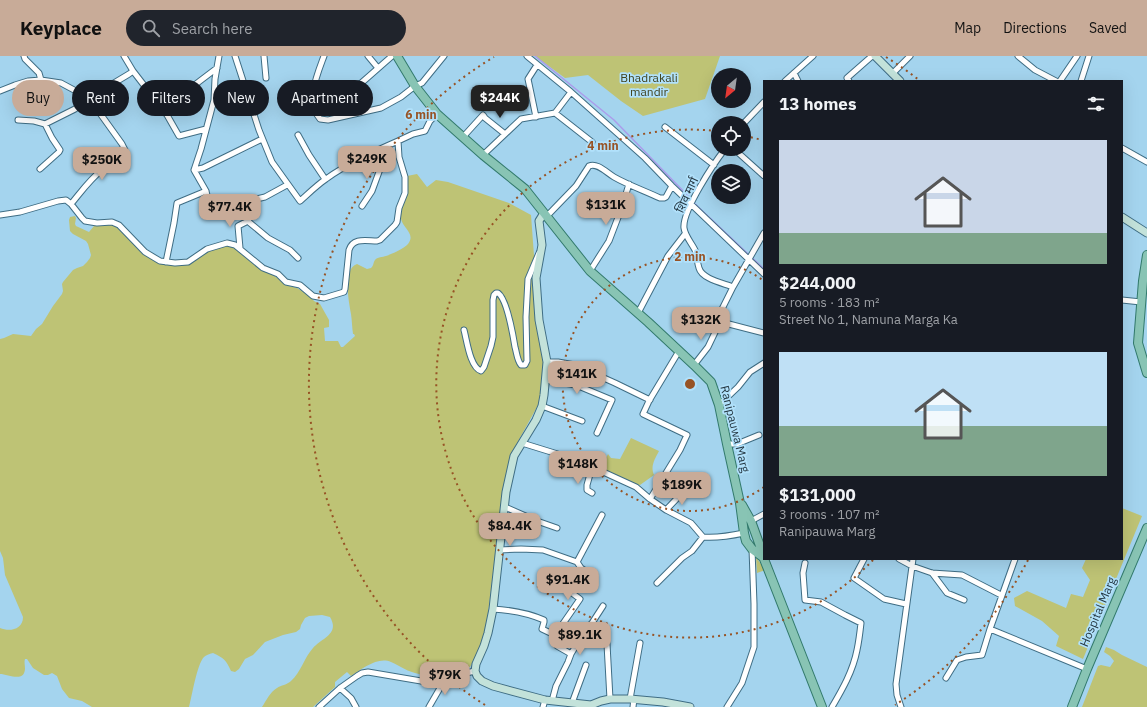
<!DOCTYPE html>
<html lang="en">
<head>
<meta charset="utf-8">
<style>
	:root { --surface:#171b24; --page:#20242c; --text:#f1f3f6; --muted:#9ea1a6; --accent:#c8ab98 }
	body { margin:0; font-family:"IBM Plex Sans","Noto Sans Devanagari",sans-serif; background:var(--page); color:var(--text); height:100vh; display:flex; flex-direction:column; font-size:15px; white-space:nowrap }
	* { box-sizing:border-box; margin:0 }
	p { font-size:13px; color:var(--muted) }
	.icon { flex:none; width:22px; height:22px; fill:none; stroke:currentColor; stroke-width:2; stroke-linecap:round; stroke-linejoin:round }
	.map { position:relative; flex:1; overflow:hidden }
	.sheet { position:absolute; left:763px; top:24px; width:360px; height:480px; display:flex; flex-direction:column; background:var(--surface); border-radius:0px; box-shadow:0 4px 16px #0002 }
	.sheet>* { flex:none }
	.hud { position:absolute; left:12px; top:24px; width:380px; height:36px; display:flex; gap:8px }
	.needle { width:26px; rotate:209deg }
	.controls { position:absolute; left:711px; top:12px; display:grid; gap:8px }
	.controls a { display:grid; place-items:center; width:40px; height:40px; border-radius:50%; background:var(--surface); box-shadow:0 4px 16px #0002; font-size:20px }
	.price { position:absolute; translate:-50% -34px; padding:0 9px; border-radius:8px; background:var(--accent); color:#111; font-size:13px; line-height:26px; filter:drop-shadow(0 1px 2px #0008) }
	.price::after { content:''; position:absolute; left:50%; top:24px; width:12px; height:9px; margin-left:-6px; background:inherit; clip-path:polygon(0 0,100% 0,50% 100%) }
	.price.active { background:#222; color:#fff }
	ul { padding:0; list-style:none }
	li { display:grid; align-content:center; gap:8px; height:212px; padding:0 16px }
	li span { display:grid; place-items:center; height:124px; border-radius:0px; color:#555 }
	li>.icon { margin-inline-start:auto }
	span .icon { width:72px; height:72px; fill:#fffc; stroke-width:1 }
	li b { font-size:17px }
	h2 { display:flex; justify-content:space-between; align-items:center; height:48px; padding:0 16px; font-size:17px }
	.chip { padding:0 14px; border-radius:18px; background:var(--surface); box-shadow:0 4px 16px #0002; font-size:14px; line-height:36px }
	.chip.active { background:var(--accent); color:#111 }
	header { display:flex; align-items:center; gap:24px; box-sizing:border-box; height:56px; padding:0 20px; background:var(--accent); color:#111 }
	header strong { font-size:19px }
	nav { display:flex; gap:22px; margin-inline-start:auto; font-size:14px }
	.search { width:280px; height:36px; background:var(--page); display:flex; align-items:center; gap:10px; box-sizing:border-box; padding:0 14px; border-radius:22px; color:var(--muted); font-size:15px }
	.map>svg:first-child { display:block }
</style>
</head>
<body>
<header>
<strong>Keyplace</strong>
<div class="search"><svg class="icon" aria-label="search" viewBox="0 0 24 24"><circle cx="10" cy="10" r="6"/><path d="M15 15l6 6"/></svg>Search here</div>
<nav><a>Map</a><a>Directions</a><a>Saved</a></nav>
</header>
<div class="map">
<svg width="1147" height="651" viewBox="0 0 1147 651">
	<rect width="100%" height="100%" fill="#a4d4ee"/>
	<path fill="#bec375" d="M535 0H720L705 43 643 60 621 45 588 19 565 22Z
		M417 118 427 131 436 124 448 126 509 147 531 159 539 267 546 305 542 342 511 398 504 427 486 574 481 592 470 611C452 616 438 623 419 618 408 616 400 610 391 606 378 600 362 613 351 620L347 616 335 626V631L313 651H262C266 645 270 636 277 632 281 629 287 629 291 625 301 616 304 602 313 592 322 582 340 578 330 561L322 559 309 560 305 562 301 569 300 573 296 576 283 579 265 586 253 599 245 603 239 613 235 616 231 615C226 604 224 602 213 597 209 598 206 599 204 601 197 608 192 640 189 651H92L82 645 69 642 62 633 57 620 52 617 48 619H44L33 612 27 603H25C24 606 25 609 25 613 24 627 8 618 0 618V572C9 576 23 574 23 561L5 519 3 502 0 495V283L4 282 13 278 31 280 36 273 42 268 53 250 62 238 63 235 62 228 63 226 73 214 77 212 83 210 87 206 90 202 91 199 88 188 86 185 73 178 70 175 69 164 70 161 75 160 76 162 75 168 76 170 89 176 94 170V167L116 168 148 200 180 208 208 195 226 188 234 190 267 215 282 225 285 229 297 232 310 240 314 245 320 248 329 264V271L324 272 325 285H338L341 291H343L355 280 354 278H353C352 271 352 265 351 258 349 246 342 213 357 208L367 213 371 212C374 209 373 207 375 204 377 201 383 201 386 200 392 198 405 192 408 188 416 178 403 172 401 163 398 153 405 131 407 120Z
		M631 382 659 395C655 403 650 410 654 419L640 429 634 428 601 412 608 398 611 402 620 403Z
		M1122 452 1142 460 1083 603 1056 590 1059 580 1042 565 1015 550 1014 542 1027 535 1066 552 1071 538 1083 541 1090 524 1082 512 1086 503H1122Z
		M756 501 765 514 757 517Z
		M1106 591 1114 594 1122 599 1147 611V651H1082L1098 610 1101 609 1110 611 1114 605 1110 600 1104 596Z"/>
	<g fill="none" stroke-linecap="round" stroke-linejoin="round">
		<path stroke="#ab9ceb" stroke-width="1.5" d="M535 0 614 64 691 143
			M693 146 764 213"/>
		<defs>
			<path id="street" d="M24 0 25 3 39 17 41 24
				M124 0 133 15 167 59 179 80 206 73
				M235 0 259 74 272 106 300 145C308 138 317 129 326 123 348 107 373 96 398 85
				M264 0 266 22
				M324 0C317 19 305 46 320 63L328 64 381 52 401 41 415 30 422 27 444 0
				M368 0 378 12
				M527 0 571 36 645 102 672 130 764 218
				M1018 0 1035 14 1056 25
				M794 17 798 25
				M892 18 910 0
				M785 25 813 0
				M849 25 847 22 872 0
				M1060 25 1077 0
				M1081 25 1089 0
				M314 29 327 34 359 29 392 0
				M0 35 15 29 28 25 41 24 61 27 89 42 122 88 125 94C124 104 110 108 103 113 90 123 81 136 71 148
				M184 37 217 12
				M555 57 592 86
				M536 61 528 23 537 9
				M18 64 34 65 45 68 75 53 89 42 129 18 133 15
				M744 67 764 46
				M665 71 714 109
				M298 79 309 99 325 123
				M463 81 483 59 485 62 505 78
				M1122 92 1147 106
				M725 93C714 107 682 155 684 172 685 180 691 186 695 194 697 199 697 206 699 212 702 223 723 227 733 231
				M734 93 764 120
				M483 99 521 63 555 57 571 36
				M40 113 59 96 60 94 52 82 45 68
				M194 114 203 112 262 83
				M206 135 194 114 201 93 214 44 215 23 219 0
				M239 147 243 159 250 167 268 182 290 194 298 202
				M362 150 372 135 383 105 365 99
				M0 159 20 156 58 145 66 144 71 148 82 162 85 165 97 167 112 166 119 169 145 196 160 205 175 207 188 206 207 193 227 187 235 189 263 212 278 218 286 226 300 229 313 240 324 242 344 236 345 233 349 194C353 181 367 185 377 185L380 184 395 169 397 166 399 152 405 137V121L399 101 398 85 413 78 425 75 430 65 437 58
				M547 160 576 130 589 110C597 106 607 117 614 121 628 129 645 135 660 142H664L666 141 672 130
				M240 192 238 170 248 165
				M166 206 174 167 177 147 206 135 209 148 213 153 265 141 287 129
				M590 215 609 185 622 151 629 128
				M1122 244 1141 246
				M638 257 668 200 685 178
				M719 268 725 267 764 277
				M464 274C467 285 470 311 481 315L484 311 491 290 493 281V244L494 239 496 237H498C507 243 513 279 515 291 517 298 517 304 521 309H525L527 305 526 261 528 223 539 197
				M547 306H558L575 309 615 327 650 344
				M694 309 708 291 719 268 720 257 733 231 764 177
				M546 324 576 329 612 344 597 377
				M719 349 738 331 750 316 764 307
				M542 350 582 365
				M522 387 577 404 636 431 650 443 666 454 691 467 703 481
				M727 388H737L759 379
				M592 411 587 429V434L592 437
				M650 443 680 394 687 379 643 358 649 345 679 295
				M505 451 537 465 557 472
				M666 454 685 434
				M751 465 764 458
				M500 494 521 493 543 494 577 506 602 459
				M864 503 854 522 884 543 906 548
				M899 503 912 510 932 517 962 519 1001 539
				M1015 503 990 573 1087 613
				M805 507 803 517 805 544 821 546 845 559 861 567C860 576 859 585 857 594 853 615 842 634 832 651
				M932 517 947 537 964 544
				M657 527 682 502 692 495 703 481C717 482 730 480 744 477
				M493 553C511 554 528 557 544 564V566L542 573 561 582 557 590 571 598
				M561 582 562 569 580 543 572 537 574 530 584 514 581 512 577 506
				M607 588 610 643
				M946 622 957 604 966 601 982 599 990 573
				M340 632 351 642 356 651
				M630 643 640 587
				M552 645 556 630 568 606 571 598 586 573 592 567 603 550
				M572 647 586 609
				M319 651 340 632 357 620 362 617 368 616 427 626 475 615
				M429 651 440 632 439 623
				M543 651 545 644
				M633 651 634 643
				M727 651 742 627 754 591V548L752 493
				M901 651 897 639 896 628 913 503"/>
			<path id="secondary" d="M875 0 900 25
				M544 157 539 165 542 189 536 222 539 264 547 306 544 339 542 350 536 364 514 400 506 436 493 553 488 577 484 590 476 608 475 615 477 620 482 625 493 630 545 644 591 649 601 645 610 643H630L663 646 690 651
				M1122 161 1147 177"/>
			<path id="primary" d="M397 0 415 30 437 58 483 99 525 133 544 157 590 215 648 266 694 309 711 326 719 349 727 388 740 447 744 477 746 485 752 493 764 502
				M1147 199 1143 225 1138 287 1147 317
				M742 449 751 465 764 501
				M764 503 822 651
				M1072 651 1087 613 1147 472"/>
		</defs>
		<use href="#street" stroke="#3f6d84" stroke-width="7"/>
		<use href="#secondary" stroke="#3f6d84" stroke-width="9"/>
		<use href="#primary" stroke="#327a6c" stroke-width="10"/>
		<use href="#street" stroke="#fff" stroke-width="5"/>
		<use href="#secondary" stroke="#c3e2da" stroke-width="7"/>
		<use href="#primary" stroke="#88c4b4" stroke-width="8"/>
	</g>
	<g fill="none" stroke="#975325" stroke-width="2" stroke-dasharray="2 4">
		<path d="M764 431A127 127 0 1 1 764 225"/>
		<path d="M873 504A254 254 0 1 1 717 75M745 80A254 254 0 0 1 762 84"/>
		<path d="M1028 504A381 381 0 0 1 895 649M485 649A381 381 0 0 1 494 1M886 1A381 381 0 0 1 919 24"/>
	</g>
	<g text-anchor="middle" stroke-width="3.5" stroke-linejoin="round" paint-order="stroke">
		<g font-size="12" fill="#40421d" stroke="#b1e1fb">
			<text x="649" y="26">Bhadrakali<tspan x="649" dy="14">mandir</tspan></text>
		</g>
		<g font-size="12" fill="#263944" stroke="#b1e1fb">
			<text transform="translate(687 139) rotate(-65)" y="4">शिव मार्ग</text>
			<text transform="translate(735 373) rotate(76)" y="4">Ranipauwa Marg</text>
			<text transform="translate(1098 556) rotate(-67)" y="4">Hospital Marg</text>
		</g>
	</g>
	<circle cx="690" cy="328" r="6" fill="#975325" stroke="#b1e1fb" stroke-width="2"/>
	<g font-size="12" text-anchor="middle" font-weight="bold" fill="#975325" stroke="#b1e1fb" stroke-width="3.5" stroke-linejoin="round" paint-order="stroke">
		<text x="421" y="63">6 min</text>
		<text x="603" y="94">4 min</text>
		<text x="690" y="205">2 min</text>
	</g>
</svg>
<div class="controls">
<a><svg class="needle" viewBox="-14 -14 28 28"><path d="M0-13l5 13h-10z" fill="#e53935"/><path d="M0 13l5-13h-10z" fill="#9ea1a6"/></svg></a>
<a><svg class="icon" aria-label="locate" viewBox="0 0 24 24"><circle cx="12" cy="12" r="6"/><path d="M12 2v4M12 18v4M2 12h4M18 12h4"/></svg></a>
<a><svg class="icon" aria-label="layers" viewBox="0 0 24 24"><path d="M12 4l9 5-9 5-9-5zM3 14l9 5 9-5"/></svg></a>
</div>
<b class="price active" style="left:500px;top:63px">$244K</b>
<b class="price" style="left:367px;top:124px">$249K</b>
<b class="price" style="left:102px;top:125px">$250K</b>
<b class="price" style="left:606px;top:170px">$131K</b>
<b class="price" style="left:230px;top:172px">$77.4K</b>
<b class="price" style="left:701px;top:285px">$132K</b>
<b class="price" style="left:577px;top:339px">$141K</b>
<b class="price" style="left:578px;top:429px">$148K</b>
<b class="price" style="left:682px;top:450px">$189K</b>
<b class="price" style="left:510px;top:491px">$84.4K</b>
<b class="price" style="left:568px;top:545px">$91.4K</b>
<b class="price" style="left:580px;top:600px">$89.1K</b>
<b class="price" style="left:445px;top:640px">$79K</b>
<div class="hud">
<a class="chip active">Buy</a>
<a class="chip">Rent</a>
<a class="chip">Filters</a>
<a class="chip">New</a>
<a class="chip">Apartment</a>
</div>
<section class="sheet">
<h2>13 homes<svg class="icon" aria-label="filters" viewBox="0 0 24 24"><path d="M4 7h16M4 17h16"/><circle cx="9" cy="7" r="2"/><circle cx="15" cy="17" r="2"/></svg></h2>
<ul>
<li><span style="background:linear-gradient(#c9d6e8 75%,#7fa58c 0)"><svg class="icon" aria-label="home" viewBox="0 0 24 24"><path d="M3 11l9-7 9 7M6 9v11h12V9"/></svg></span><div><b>$244,000</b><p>5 rooms · 183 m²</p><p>Street No 1, Namuna Marga Ka</p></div></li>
<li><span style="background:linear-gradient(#bfe0f5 60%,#7fa58c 0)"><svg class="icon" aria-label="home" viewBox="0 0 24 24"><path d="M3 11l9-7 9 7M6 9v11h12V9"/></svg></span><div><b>$131,000</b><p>3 rooms · 107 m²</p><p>Ranipauwa Marg</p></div></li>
</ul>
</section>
</div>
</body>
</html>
